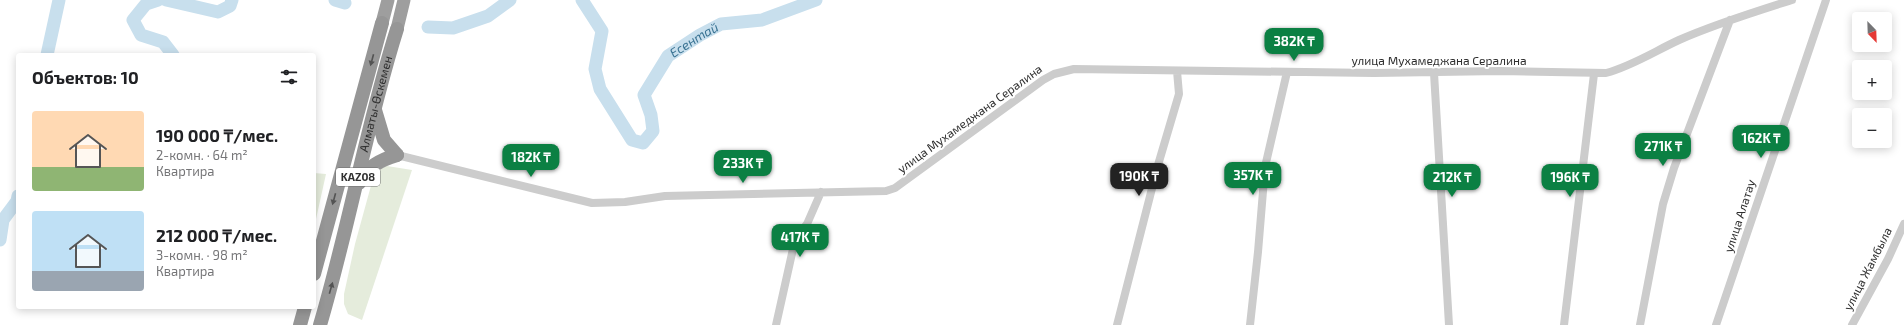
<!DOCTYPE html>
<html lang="ru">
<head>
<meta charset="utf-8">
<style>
	:root { --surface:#fff; --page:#f6f6f6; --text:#202124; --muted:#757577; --accent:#0b8043 }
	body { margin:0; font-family:"Exo 2",sans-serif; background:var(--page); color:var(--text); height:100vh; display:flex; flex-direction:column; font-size:15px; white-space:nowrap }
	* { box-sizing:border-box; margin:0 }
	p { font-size:13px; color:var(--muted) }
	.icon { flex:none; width:22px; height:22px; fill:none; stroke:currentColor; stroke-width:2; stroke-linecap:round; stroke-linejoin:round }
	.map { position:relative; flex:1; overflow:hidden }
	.panel { position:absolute; left:16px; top:53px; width:300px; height:256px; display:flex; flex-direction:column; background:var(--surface); border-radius:4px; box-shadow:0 2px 10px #0003 }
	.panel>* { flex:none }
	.needle { width:26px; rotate:157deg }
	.fabs { position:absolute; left:1852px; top:12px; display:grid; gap:8px }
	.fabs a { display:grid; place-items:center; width:40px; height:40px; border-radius:4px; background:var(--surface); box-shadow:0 2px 10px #0003; font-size:20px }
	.price { position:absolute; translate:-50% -34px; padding:0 9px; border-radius:8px; background:var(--accent); color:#fff; font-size:13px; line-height:26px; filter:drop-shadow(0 1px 2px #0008) }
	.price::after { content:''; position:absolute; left:50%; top:24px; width:12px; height:9px; margin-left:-6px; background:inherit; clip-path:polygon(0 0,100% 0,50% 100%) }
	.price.active { background:#222; color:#fff }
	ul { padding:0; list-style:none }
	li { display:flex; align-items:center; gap:12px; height:100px; padding:0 16px }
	li span { display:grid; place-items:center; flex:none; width:112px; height:80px; border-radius:4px; color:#555 }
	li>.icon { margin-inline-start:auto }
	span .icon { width:48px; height:48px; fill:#fffc; stroke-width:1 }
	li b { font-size:17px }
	h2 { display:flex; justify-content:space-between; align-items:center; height:48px; padding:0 16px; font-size:17px }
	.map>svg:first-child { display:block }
</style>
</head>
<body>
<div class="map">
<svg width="1904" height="325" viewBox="0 0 1904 325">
	<rect width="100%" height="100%" fill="#fff"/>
	<path fill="#e5ecdc" d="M387 166 412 170 362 320 348 314 344 304V294L355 244 375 171Z
		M314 173 326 174 314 228Z"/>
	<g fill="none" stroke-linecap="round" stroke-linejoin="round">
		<g stroke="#c8dfed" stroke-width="13">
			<path d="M158 0 146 4 133 20 141 35 163 42 173 55"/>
			<path d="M166 0 218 12 230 6 232 0"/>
			<path d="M335 0 345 3"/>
			<path id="s1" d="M582 0 602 31 595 69 600 89 632 140 643 143 653 131 651 115 644 95 668 56 700 35 721 24 762 20 816 0"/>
			<path d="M428 27 453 28 488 16 510 0"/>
			<path d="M47 55 59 0"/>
			<path d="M0 240 3 220 17 201 18 196"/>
		</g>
		<path stroke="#ccc" stroke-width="8" d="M1434 73 1449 325
			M397 155 592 203 625 202 665 196 886 191 895 188 1043 80 1054 74 1074 69 1374 73 1500 71 1606 73C1632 66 1655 51 1679 40 1715 24 1754 12 1792 0
			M776 325 795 240 807 224 821 192
			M1117 325 1158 165 1179 94 1177 71
			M1250 325 1258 252 1265 167 1287 72
			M1564 325 1594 74
			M1640 325 1663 204 1674 168 1730 20
			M1716 325 1826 0
			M1852 325 1888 259 1904 224"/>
		<path stroke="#9e9e9e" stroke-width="13" d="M382 23 388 0
			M397 29 404 0"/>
		<g stroke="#969696" stroke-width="14">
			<path d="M375 110 384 140 397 155"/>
			<path d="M359 183C367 167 380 160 397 155"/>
			<path d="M314 274 382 23"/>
			<path d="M300 325 305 307"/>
			<path id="s2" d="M320 325C349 227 366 127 397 29"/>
		</g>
	</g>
	<defs><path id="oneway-solid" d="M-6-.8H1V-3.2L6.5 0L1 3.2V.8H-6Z"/></defs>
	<g fill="#535353">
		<use href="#oneway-solid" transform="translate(372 60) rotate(105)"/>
		<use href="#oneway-solid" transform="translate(334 199) rotate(105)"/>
		<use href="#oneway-solid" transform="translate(331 288) rotate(-74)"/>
	</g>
	<g text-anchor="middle" stroke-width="4" stroke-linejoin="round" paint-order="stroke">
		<rect fill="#fff" stroke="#6d6d6d" stroke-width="1" x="336" y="168" width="44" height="18" rx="3"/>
		<g font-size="11" font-weight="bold" fill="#2f2f2f">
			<text x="358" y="181">KAZ08</text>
		</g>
		<g font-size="12" fill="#2f2f2f" stroke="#fff">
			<text x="1439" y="65">улица Мухамеджана Сералина</text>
			<text dy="4" stroke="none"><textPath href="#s2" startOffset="228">Алматы-Өскемен</textPath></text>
			<text transform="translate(970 119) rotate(-36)" y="4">улица Мухамеджана Сералина</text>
			<text transform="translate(1740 216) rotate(-72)" y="4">улица Алатау</text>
			<text transform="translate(1868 269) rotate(-63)" y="4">улица Жамбыла</text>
		</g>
		<g font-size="13" font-style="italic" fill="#3a7393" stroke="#fff">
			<text dy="5" stroke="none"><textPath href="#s1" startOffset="297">Есентай</textPath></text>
		</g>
	</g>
</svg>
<div class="fabs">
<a><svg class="needle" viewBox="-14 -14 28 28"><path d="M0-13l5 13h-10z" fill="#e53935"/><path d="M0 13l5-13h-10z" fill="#757577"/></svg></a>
<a>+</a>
<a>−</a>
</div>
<b class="price" style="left:1294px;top:62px">382K ₸</b>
<b class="price" style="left:1761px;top:159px">162K ₸</b>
<b class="price" style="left:1663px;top:167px">271K ₸</b>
<b class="price" style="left:531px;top:178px">182K ₸</b>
<b class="price" style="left:743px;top:184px">233K ₸</b>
<b class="price" style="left:1253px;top:196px">357K ₸</b>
<b class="price active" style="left:1139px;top:197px">190K ₸</b>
<b class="price" style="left:1452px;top:198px">212K ₸</b>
<b class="price" style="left:1570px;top:198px">196K ₸</b>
<b class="price" style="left:800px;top:258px">417K ₸</b>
<section class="panel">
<h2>Объектов: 10<svg class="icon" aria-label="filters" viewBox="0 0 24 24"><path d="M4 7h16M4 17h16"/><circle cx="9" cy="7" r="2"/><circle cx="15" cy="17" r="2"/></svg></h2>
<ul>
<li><span style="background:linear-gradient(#ffd9b3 70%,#8fb573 0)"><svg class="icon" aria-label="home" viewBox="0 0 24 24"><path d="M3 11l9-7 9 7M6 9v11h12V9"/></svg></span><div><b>190 000 ₸/мес.</b><p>2-комн. · 64 m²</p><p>Квартира</p></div></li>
<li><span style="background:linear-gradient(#bfe0f5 75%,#9aa5b1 0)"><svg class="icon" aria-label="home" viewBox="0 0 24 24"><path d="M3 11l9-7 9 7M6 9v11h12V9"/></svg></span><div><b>212 000 ₸/мес.</b><p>3-комн. · 98 m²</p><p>Квартира</p></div></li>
</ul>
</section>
</div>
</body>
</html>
